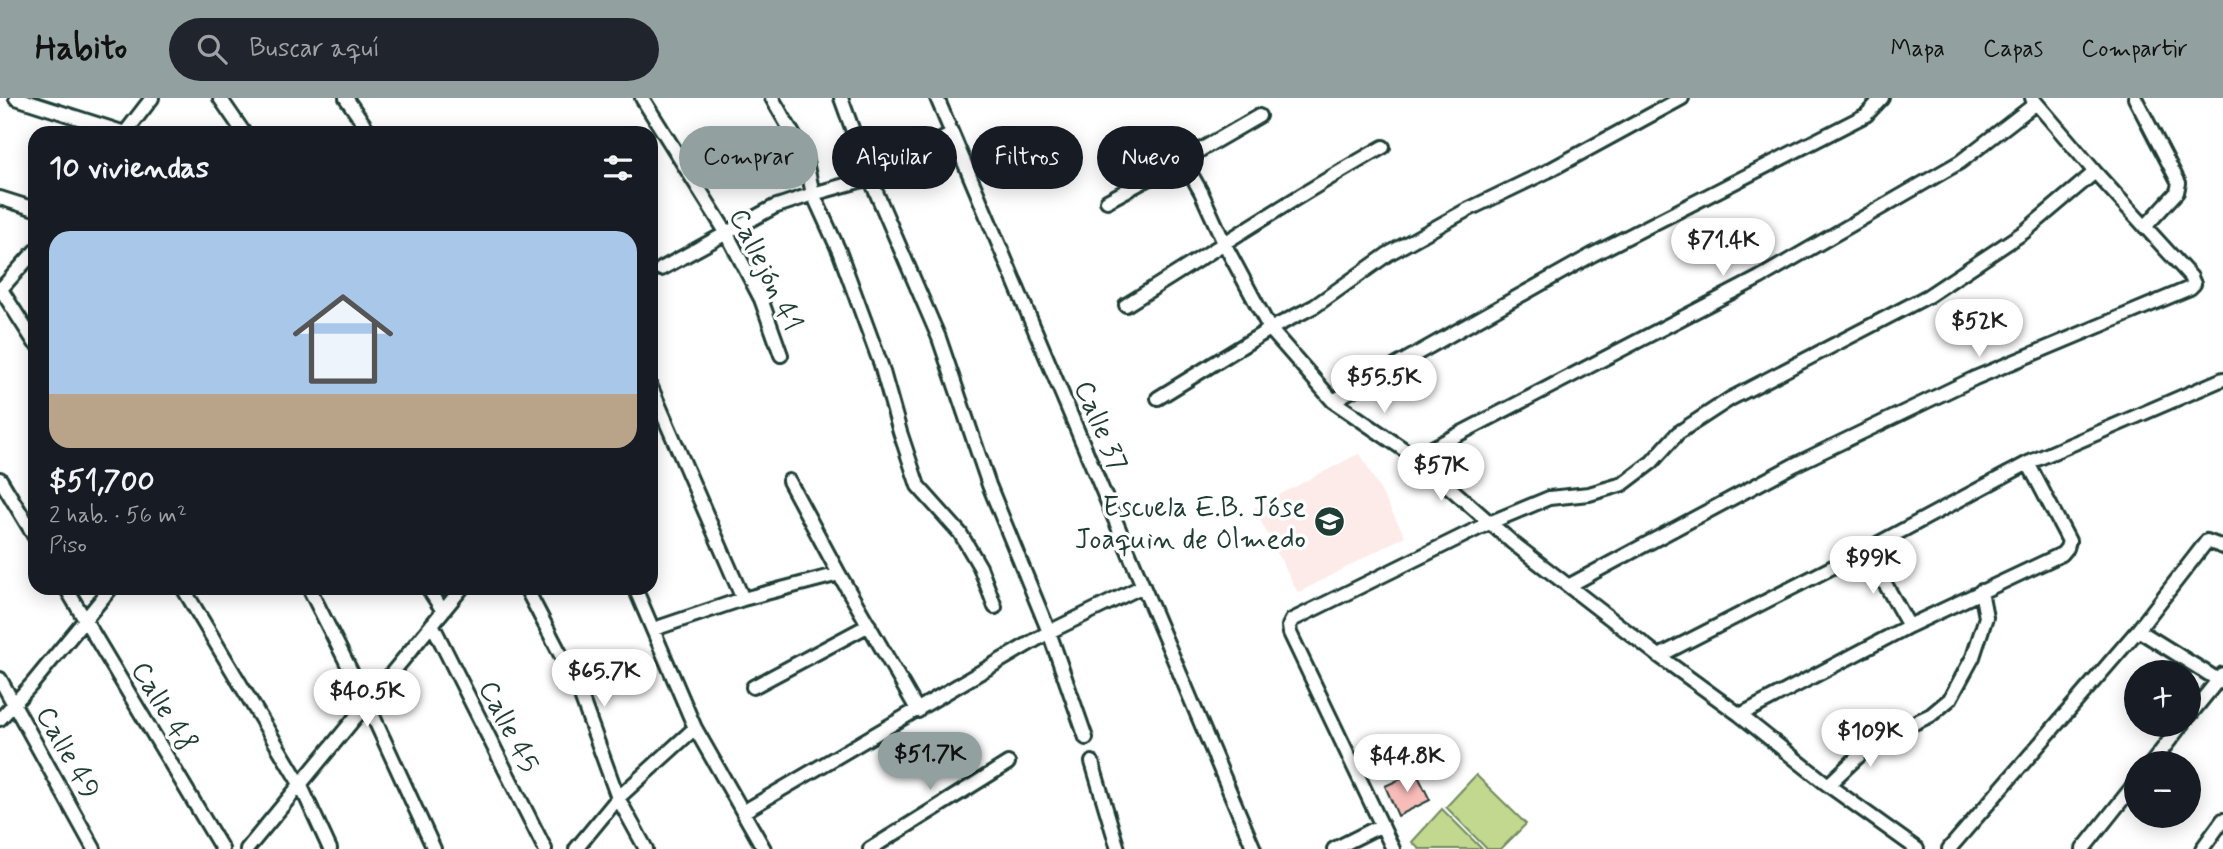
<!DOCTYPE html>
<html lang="es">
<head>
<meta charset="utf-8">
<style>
	:root { --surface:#171b24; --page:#20242c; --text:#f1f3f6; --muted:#9ea1a6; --accent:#92a19f }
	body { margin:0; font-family:Mynerve,sans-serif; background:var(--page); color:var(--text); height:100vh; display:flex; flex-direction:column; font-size:26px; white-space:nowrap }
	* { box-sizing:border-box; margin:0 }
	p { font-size:23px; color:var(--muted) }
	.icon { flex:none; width:38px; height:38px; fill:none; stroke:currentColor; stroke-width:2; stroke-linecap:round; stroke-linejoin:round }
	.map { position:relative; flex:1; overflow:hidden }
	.panel { position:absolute; left:28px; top:28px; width:630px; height:469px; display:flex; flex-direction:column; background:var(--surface); border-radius:21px; box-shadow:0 4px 18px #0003 }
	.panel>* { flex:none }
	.top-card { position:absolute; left:679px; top:28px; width:665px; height:63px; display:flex; gap:14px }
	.fabs { position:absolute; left:2124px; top:562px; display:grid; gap:14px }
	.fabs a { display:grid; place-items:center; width:77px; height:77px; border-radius:50%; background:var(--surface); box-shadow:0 4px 18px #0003; font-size:35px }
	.price { position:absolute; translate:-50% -60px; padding:0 16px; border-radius:24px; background:#fff; color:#222; font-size:23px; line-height:46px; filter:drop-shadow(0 2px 4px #0008) }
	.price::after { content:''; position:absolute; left:50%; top:42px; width:21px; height:16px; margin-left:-10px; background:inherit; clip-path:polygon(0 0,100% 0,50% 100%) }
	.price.on { background:var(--accent); color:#111 }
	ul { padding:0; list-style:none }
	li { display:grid; align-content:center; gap:14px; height:371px; padding:0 21px }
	li span { display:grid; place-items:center; height:217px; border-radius:21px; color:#555 }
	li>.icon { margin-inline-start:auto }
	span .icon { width:126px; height:126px; fill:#fffc; stroke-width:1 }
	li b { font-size:30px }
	h2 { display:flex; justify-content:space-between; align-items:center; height:84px; padding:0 21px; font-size:30px }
	.pill { padding:0 24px; border-radius:32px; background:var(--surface); box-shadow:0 4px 18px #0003; font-size:24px; line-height:63px }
	.pill.on { background:var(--accent); color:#111 }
	header { display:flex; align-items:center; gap:42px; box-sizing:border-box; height:98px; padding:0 35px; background:var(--accent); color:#111 }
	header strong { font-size:33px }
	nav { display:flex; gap:38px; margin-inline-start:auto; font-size:24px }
	.search { width:490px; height:63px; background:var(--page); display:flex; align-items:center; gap:18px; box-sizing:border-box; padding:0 24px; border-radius:38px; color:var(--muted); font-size:26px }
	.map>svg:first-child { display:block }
</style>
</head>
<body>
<header>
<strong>Habito</strong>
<div class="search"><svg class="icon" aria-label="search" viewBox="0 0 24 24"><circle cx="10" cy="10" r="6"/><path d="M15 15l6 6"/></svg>Buscar aquí</div>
<nav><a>Mapa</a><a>Capas</a><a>Compartir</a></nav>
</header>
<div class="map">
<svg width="2223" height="751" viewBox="0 0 2223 751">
	<rect width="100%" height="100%" fill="#fff"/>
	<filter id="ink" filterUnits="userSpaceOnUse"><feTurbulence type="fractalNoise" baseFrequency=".0143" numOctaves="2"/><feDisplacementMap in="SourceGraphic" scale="14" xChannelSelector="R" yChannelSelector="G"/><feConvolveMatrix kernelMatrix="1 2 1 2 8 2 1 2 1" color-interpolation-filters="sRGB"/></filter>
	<g filter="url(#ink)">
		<path fill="#fdebea" d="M1360 355 1405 438 1298 495 1254 410Z"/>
		<path fill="#c1d88e" stroke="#708a61" stroke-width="2" d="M1476 677 1526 726 1501 751H1487L1446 709Z
			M1442 711 1482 751H1419L1412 744Z"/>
		<path fill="#f8bcb9" stroke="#1f3d34" stroke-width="2" d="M1416 674 1430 702 1398 718 1385 688Z"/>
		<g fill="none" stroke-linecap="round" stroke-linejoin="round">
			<defs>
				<path id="minor" d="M16 0 125 35
					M220 0 244 35
					M346 0 370 35
					M642 0 726 134 761 201 781 257
					M772 0 804 55 813 96 839 153 881 267 900 334 918 388 960 435 980 469 995 509
					M841 0 870 80 939 240 989 387 1049 534 1086 640
					M937 0 1254 751
					M2135 0 2179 85 2177 94 2145 129
					M125 35 152 0
					M1183 62 1201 94 1225 147 1270 231 1333 303 1415 359 1513 445 1659 558 1740 617 1828 687 1917 751
					M0 100 35 111
					M1107 103 1183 62 1259 18
					M661 171 774 109 813 96 870 80 952 36
					M0 190 35 245
					M0 192 35 153
					M1126 207C1212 154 1295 98 1383 49
					M651 289 743 501
					M1158 300 1270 231 1315 208 1388 156 1465 113 1548 73 1682 0
					M1333 303 1592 157 1866 17 1882 0
					M1415 359 1759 180 1960 64 2035 6
					M0 381 35 439
					M789 383 839 476
					M1866 452 1909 528
					M1570 487 1794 367 1975 280 2190 190 2194 186 2191 179 2095 74 2032 0
					M66 490 222 751
					M183 490 300 686 330 751
					M309 490 367 605 434 751
					M428 490 443 513
					M526 490 578 590 618 700 646 751
					M635 490 695 630 764 751
					M432 526 545 751
					M654 531 743 501 839 476 918 613
					M2138 532 2223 585
					M1659 558 1866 452 2028 365 2223 281
					M0 581 94 751
					M753 589 869 527
					M1740 617 1909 528 2062 456 2067 450 2069 443 2028 365
					M2189 618 2223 576
					M0 621 32 586 111 490
					M1092 664 1118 751
					M2152 665 2182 626
					M1828 687 1864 653 1895 634 1931 617 1950 601 1973 559 1986 519 1981 493
					M743 714 1049 534 1143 488
					M247 751 462 490
					M576 751 618 700 695 630
					M870 751 1008 665
					M1334 751 1382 727
					M1393 751 1290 535 1289 528 1292 522 1489 425 1549 400 1589 396 1623 386 1652 364 1678 335 1730 301 1928 198 2024 134 2095 74
					M1949 751 2138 532 2207 443 2223 449
					M2083 751 2137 683
					M2202 751 2223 722"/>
			</defs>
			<use href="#minor" stroke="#1f3d34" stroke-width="18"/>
			<use href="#minor" stroke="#fff" stroke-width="12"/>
		</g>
	</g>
	<defs>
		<symbol id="school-disc" viewBox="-11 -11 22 22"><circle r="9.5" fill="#1f3d34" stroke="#fff"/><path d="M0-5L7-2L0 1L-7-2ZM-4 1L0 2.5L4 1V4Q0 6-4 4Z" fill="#fff"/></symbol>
	</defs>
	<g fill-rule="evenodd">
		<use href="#school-disc" x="1312" y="406" width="35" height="35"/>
	</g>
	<g text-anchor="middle" stroke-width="7" stroke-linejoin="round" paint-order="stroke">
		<g font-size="28" fill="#1f3d34" stroke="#fff">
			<text transform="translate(767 171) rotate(64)" y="10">Callejón 41</text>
			<text transform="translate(1102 327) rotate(67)" y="10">Calle 37</text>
			<text transform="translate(165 608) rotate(59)" y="10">Calle 48</text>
			<text transform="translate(510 628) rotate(63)" y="10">Calle 45</text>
			<text transform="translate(69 654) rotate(61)" y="10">Calle 49</text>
		</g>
		<g font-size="28" fill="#1f3d34" stroke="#fff" text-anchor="end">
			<text x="1306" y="418">Escuela E.B. Jóse<tspan x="1306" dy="32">Joaquin de Olmedo</tspan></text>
		</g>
	</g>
</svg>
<div class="fabs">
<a>+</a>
<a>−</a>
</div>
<b class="price" style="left:1723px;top:180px">$71.4K</b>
<b class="price" style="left:1979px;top:261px">$52K</b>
<b class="price" style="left:1384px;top:317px">$55.5K</b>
<b class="price" style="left:1441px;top:405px">$57K</b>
<b class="price" style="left:1873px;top:498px">$99K</b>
<b class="price" style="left:604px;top:611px">$65.7K</b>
<b class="price" style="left:367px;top:631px">$40.5K</b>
<b class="price" style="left:1870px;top:671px">$109K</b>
<b class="price on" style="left:930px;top:694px">$51.7K</b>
<b class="price" style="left:1407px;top:696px">$44.8K</b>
<div class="top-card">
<a class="pill on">Comprar</a>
<a class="pill">Alquilar</a>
<a class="pill">Filtros</a>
<a class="pill">Nuevo</a>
</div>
<section class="panel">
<h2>10 viviendas<svg class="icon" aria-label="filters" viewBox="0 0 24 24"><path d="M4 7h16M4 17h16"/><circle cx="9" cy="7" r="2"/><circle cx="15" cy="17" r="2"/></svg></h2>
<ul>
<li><span style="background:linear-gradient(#a9c7e8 75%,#b9a48a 0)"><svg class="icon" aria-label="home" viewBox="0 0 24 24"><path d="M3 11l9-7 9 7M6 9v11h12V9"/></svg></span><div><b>$51,700</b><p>2 hab. · 56 m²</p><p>Piso</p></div></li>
</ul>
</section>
</div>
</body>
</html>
